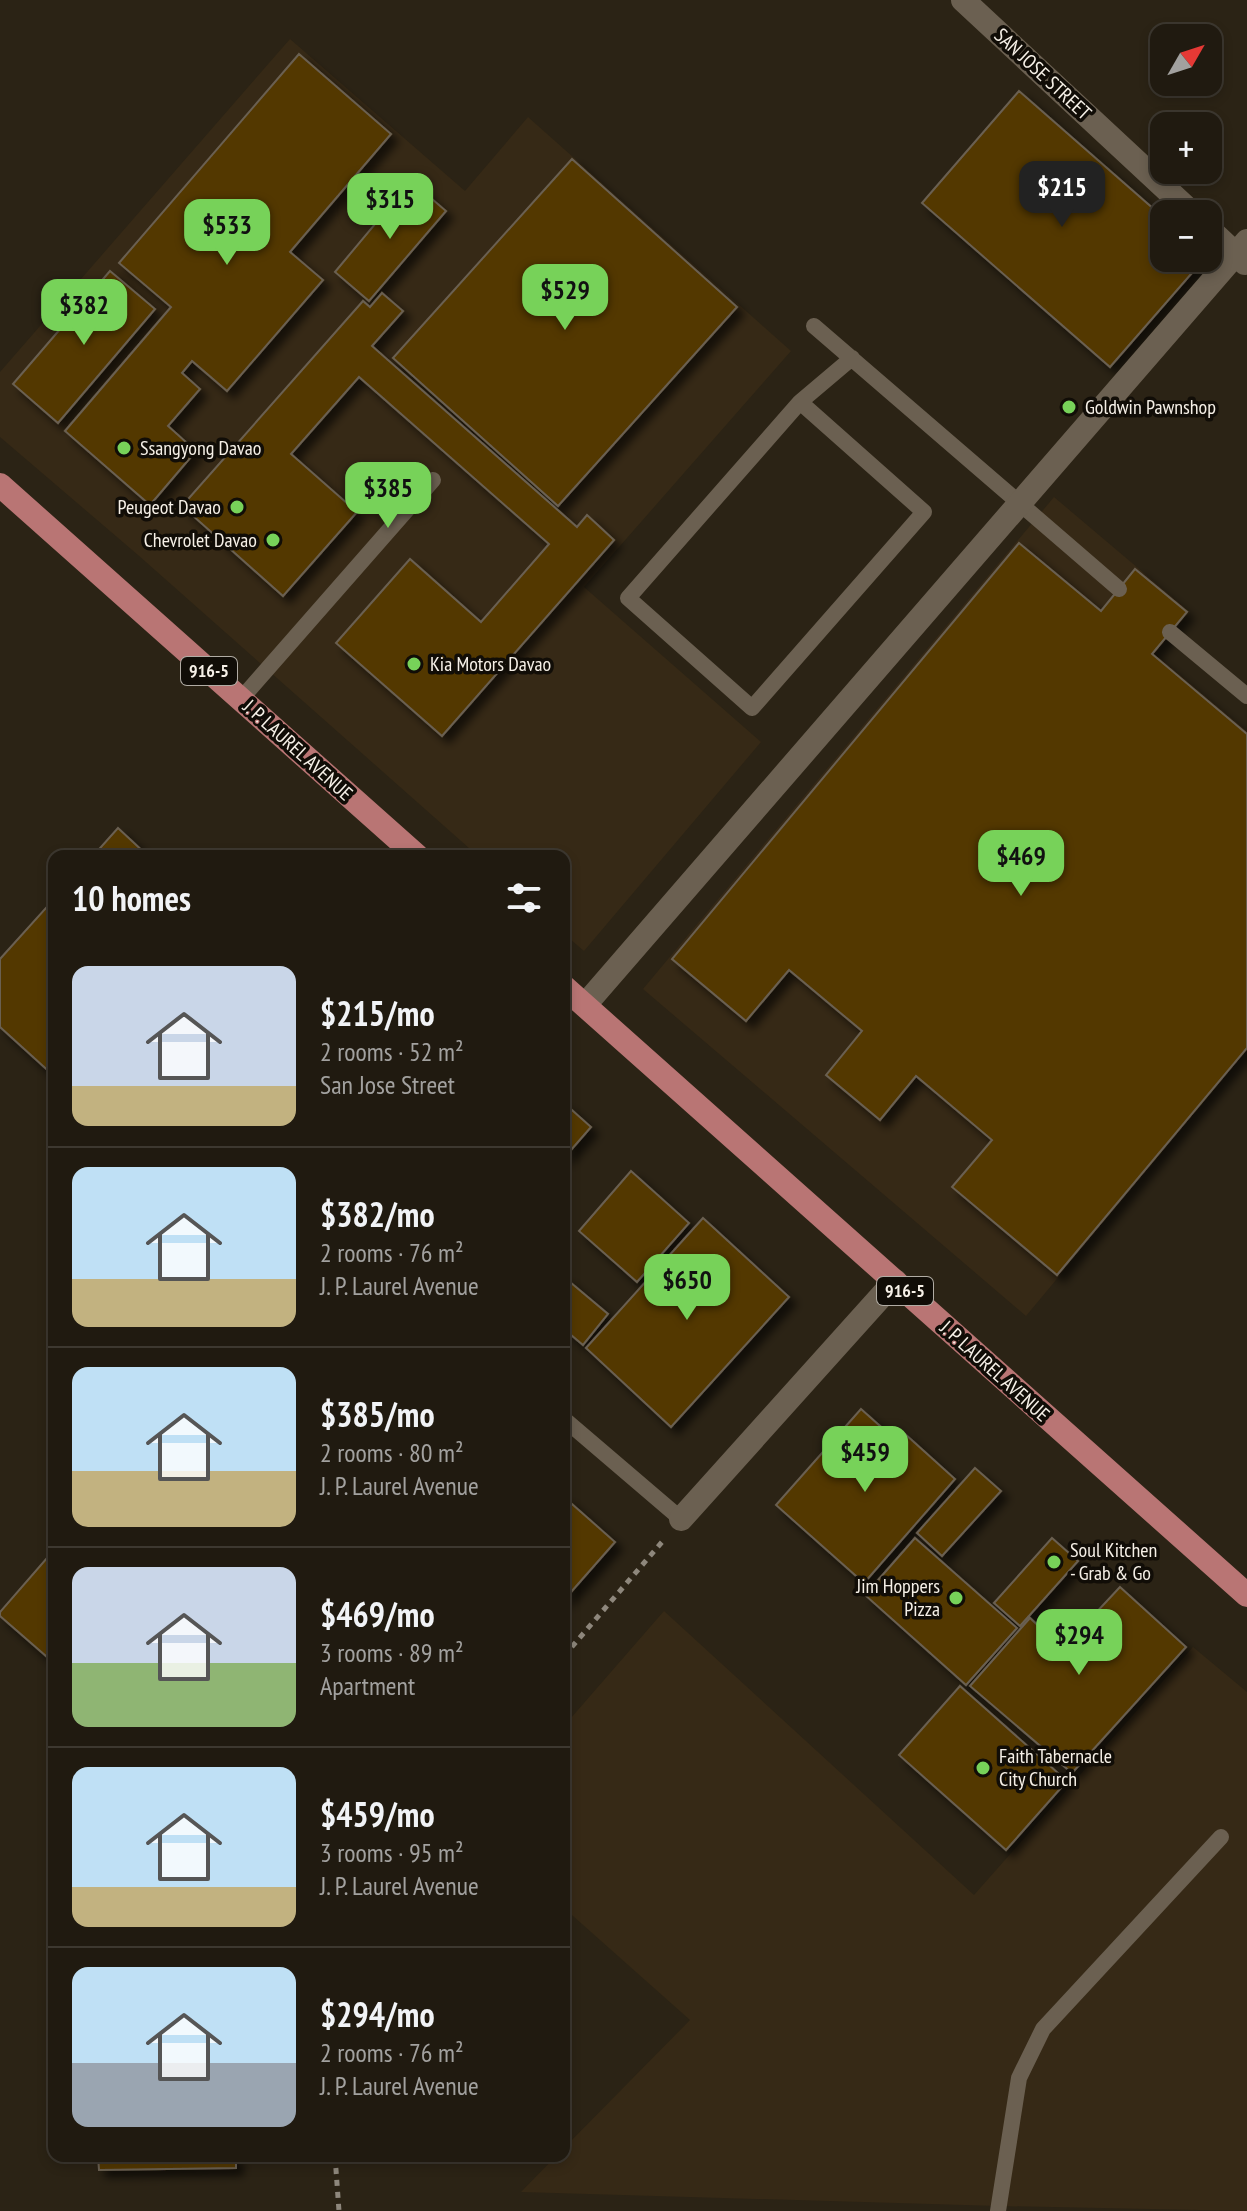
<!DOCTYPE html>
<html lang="en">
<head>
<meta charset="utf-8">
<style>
	:root { --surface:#201a10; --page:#2d271e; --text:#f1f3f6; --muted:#a2a19f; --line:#3d3830; --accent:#77d259 }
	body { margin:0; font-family:"PT Sans Narrow",sans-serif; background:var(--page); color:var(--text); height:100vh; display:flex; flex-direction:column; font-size:30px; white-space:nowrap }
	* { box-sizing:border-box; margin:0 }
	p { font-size:26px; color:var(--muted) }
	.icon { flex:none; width:44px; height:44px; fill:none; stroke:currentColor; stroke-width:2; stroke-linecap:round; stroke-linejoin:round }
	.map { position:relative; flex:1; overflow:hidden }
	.side { position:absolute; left:48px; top:850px; width:522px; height:1312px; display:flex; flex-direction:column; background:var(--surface); border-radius:16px; box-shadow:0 4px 12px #0003,0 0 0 2px var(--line) }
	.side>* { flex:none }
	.needle { width:52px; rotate:51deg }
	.fabs { position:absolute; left:1150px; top:24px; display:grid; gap:16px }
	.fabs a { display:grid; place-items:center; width:72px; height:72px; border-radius:16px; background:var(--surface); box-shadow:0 4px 12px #0003,0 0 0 2px var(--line); font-size:40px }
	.price { position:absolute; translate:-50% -68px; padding:0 18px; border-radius:16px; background:var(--accent); color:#111; font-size:26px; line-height:52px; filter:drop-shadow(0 2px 4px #0008) }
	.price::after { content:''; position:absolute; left:50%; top:48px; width:24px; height:18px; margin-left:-12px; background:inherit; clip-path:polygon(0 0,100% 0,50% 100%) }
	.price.active { background:#222; color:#fff }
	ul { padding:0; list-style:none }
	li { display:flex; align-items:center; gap:24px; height:200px; padding:0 24px }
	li+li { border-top:2px solid var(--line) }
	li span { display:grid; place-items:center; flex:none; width:224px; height:160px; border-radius:16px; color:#555 }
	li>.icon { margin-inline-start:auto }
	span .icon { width:96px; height:96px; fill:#fffc; stroke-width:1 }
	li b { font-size:34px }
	h2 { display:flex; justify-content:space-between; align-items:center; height:96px; padding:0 24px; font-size:34px }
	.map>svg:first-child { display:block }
</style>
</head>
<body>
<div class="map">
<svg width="1247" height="2211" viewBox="0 0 1247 2211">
	<defs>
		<filter id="shadow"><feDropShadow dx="7" dy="7" stdDeviation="4" flood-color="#0009"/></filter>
	</defs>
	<rect width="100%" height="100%" fill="#2b2315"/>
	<path fill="#362916" d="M290 39 465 191 528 117 791 351 584 587 761 742 584 951 564 934V856H478L138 555 0 437V372Z
		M1054 497 1190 612 1155 654 1247 731V1051L1026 1316 643 989Z
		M664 1611 974 1895 1193 1647 1247 1692V2211L998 2206 521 2192 556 2156H564V2148L690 2020 564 1908V1726Z"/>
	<path fill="#533700" stroke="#6b6051" stroke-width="2" filter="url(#shadow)" d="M299 54 391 134 290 252 323 280 227 391 192 361 182 373 200 389 168 426 196 451 150 505 65 431 171 307 119 263Z
		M1019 91 1164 218V258H1205L1110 367 922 203Z
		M572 159 737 307 558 506 393 358Z
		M411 181 446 211 369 301 335 272Z
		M110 271 155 309 58 423 13 384Z
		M382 293 403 311 372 346 577 527 587 515 614 540 442 736 336 643 410 559 481 622 549 544 359 377 291 454 357 512 283 596 182 506 363 301 370 307Z
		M1019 543 1101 611 1135 569 1187 612 1152 654 1247 734V1048L1057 1275 952 1187 992 1140 916 1076 880 1120 826 1075 862 1031 789 970 746 1021 672 959Z
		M118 828 148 856H93Z
		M54 899V1076L0 1027V959Z
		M564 1103 591 1127 564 1158Z
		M631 1171 689 1223 637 1282 579 1231Z
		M703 1218 789 1297 671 1427 586 1348Z
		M564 1277 608 1314 583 1345 564 1329Z
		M861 1409 898 1442 905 1434 955 1479 864 1583 776 1505Z
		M975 1468 1001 1491 942 1556 917 1533Z
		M564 1497 615 1542 564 1600Z
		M915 1538 1017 1628 966 1685 865 1595Z
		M1052 1538 1078 1561 1020 1626 994 1603Z
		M54 1550V1663L0 1616V1612Z
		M1120 1587 1186 1647 1072 1773 970 1686 1030 1618 1045 1632 1079 1631Z
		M960 1686 1067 1781 1006 1850 899 1755Z
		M98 2156H236V2168L99 2170Z"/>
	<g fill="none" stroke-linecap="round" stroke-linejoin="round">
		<path stroke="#8e877c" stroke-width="5" stroke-dasharray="6 6" stroke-linecap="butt" d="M564 1656 662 1542
			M335 2156 339 2211"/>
		<path stroke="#6b6051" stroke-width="16" d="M814 326 1119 589
			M800 402 924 512 752 708 628 598 800 402 852 358
			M1170 632 1247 696
			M241 699 433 480
			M564 1419 681 1519
			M998 2211 1019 2078 1043 2029 1221 1837"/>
		<path stroke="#6b6051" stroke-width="24" d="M963 0 1193 214
			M1208 228 1245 263
			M585 1005 1247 241
			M681 1519 895 1281"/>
		<path stroke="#b97574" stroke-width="24" d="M0 485 417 856
			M564 987 1247 1595"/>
	</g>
	<g fill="#77d259" stroke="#110d07" stroke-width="3">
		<circle cx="1069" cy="407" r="8"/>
		<circle cx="124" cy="448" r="8"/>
		<circle cx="237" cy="507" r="8"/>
		<circle cx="273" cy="540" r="8"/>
		<circle cx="414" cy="664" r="8"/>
		<circle cx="1054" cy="1562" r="8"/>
		<circle cx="956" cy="1598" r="8"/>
		<circle cx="983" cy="1768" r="8"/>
	</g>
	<g text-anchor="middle" stroke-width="7" stroke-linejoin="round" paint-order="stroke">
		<g fill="#110d07" stroke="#b1aca4" stroke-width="2">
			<rect x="181" y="657" width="56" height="28" rx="6"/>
			<rect x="877" y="1277" width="56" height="28" rx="6"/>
		</g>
		<g font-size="18" font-weight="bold" fill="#f6f0e7">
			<text x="209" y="677">916-5</text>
			<text x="905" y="1297">916-5</text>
		</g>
		<g font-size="20" fill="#f6f0e7" stroke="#110d07">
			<text transform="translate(1043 74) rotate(43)" y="7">SAN JOSE STREET</text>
			<text transform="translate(298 750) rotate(42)" y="7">J. P. LAUREL AVENUE</text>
			<text transform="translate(995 1371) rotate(42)" y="7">J. P. LAUREL AVENUE</text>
		</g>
		<g font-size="20" fill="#f6f0e7" stroke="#110d07" text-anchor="start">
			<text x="1085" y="414">Goldwin Pawnshop</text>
			<text x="140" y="455">Ssangyong Davao</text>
			<text x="221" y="514" text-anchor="end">Peugeot Davao</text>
			<text x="257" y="547" text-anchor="end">Chevrolet Davao</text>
			<text x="430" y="671">Kia Motors Davao</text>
			<text x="1070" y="1557">Soul Kitchen<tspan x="1070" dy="23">- Grab &amp; Go</tspan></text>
			<text x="940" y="1593" text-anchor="end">Jim Hoppers<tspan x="940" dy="23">Pizza</tspan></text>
			<text x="999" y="1763">Faith Tabernacle<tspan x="999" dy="23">City Church</tspan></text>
		</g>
	</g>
</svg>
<div class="fabs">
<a><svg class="needle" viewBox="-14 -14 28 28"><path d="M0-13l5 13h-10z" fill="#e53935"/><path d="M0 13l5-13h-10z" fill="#a2a19f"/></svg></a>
<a>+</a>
<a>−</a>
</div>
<b class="price active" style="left:1062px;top:229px">$215</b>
<b class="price" style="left:390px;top:241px">$315</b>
<b class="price" style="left:227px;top:267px">$533</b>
<b class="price" style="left:565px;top:332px">$529</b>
<b class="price" style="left:84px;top:347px">$382</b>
<b class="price" style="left:388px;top:530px">$385</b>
<b class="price" style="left:1021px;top:898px">$469</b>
<b class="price" style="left:687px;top:1322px">$650</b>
<b class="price" style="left:865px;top:1494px">$459</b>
<b class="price" style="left:1079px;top:1677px">$294</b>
<section class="side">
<h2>10 homes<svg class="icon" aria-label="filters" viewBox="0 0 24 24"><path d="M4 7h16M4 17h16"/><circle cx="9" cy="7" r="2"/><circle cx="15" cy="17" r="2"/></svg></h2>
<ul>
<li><span style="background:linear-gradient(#c9d6e8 75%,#c2b280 0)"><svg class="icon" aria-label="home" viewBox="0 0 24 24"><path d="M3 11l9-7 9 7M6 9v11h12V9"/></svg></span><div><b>$215/mo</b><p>2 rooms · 52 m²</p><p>San Jose Street</p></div></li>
<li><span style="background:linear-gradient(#bfe0f5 70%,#c2b280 0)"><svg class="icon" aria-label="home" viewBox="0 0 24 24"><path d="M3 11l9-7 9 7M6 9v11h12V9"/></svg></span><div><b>$382/mo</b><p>2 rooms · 76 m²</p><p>J. P. Laurel Avenue</p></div></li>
<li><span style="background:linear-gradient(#bfe0f5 65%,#c2b280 0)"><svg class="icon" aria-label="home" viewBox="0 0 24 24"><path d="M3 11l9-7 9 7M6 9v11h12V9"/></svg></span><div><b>$385/mo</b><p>2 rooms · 80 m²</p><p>J. P. Laurel Avenue</p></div></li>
<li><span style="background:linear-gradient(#c9d6e8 60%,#8fb573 0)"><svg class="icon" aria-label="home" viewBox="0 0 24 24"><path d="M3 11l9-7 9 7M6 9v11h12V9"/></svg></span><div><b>$469/mo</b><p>3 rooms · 89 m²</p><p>Apartment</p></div></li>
<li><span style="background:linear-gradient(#bfe0f5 75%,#c2b280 0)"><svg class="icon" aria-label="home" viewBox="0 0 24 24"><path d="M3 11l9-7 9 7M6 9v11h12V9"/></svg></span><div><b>$459/mo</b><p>3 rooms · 95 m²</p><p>J. P. Laurel Avenue</p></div></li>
<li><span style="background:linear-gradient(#bfe0f5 60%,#9aa5b1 0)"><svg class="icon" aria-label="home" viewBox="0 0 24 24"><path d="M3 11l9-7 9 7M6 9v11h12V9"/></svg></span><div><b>$294/mo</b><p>2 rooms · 76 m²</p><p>J. P. Laurel Avenue</p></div></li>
</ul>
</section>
</div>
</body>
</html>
